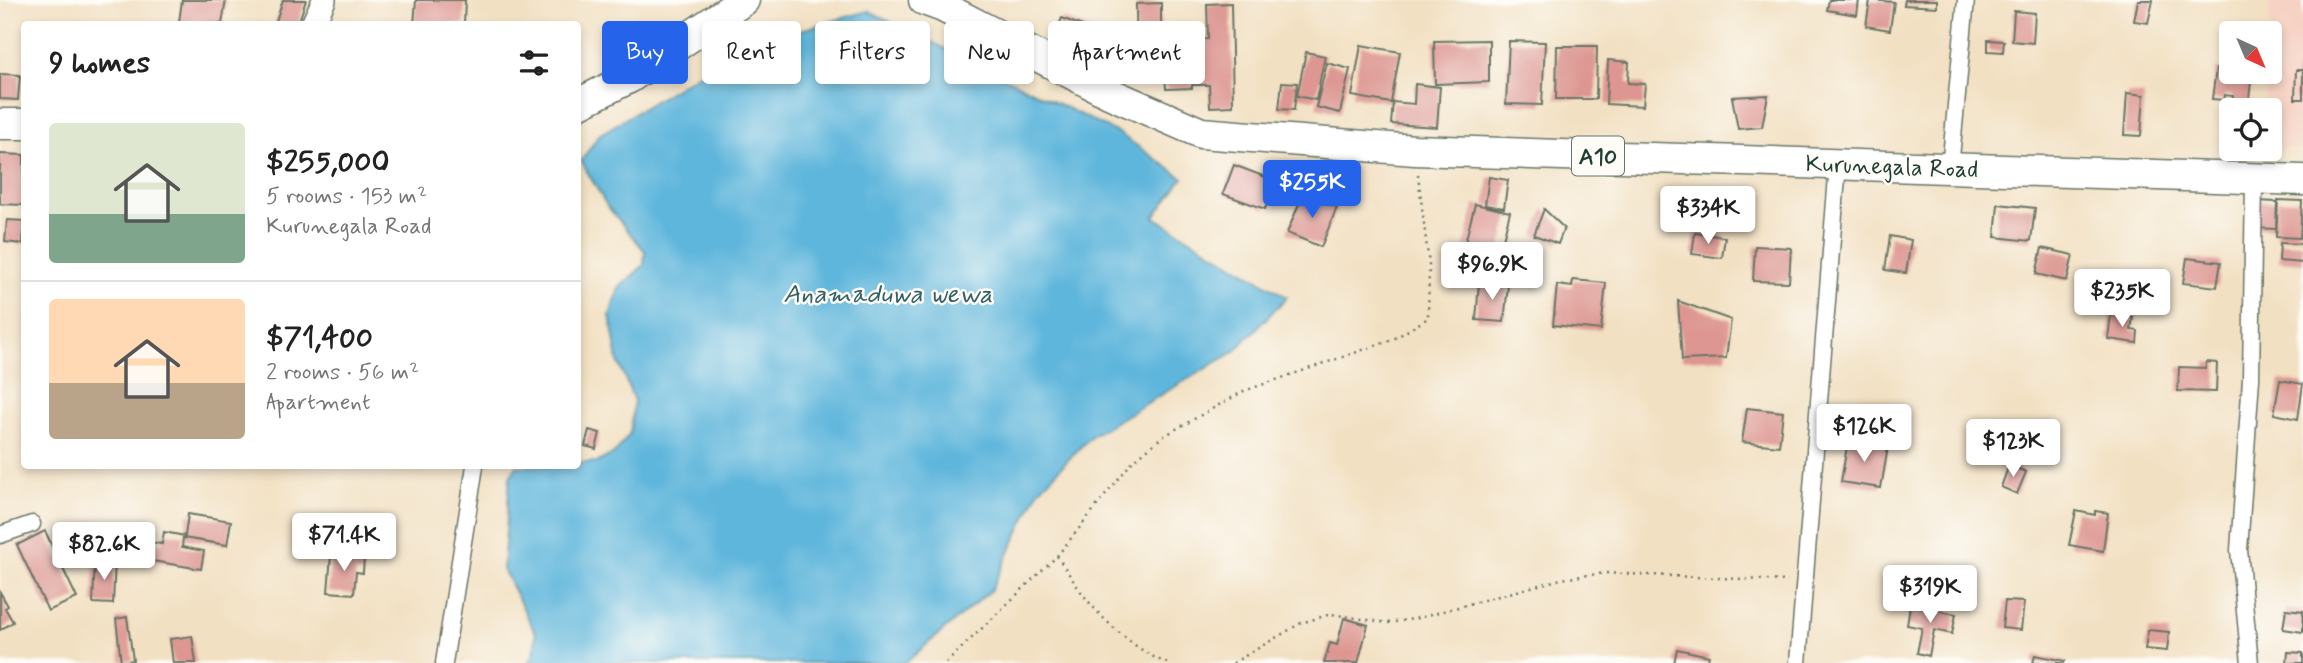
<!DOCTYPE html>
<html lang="en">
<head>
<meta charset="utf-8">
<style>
	:root { --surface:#fff; --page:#f6f6f6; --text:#222; --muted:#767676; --line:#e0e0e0; --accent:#2563eb }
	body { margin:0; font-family:Mynerve,sans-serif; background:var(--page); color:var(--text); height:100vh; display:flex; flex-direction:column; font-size:26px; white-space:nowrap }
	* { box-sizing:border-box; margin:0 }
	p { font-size:23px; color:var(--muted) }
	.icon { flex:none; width:38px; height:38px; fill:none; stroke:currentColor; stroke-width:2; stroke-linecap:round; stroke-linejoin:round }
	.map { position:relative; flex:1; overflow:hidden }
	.drawer { position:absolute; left:21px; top:21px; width:560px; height:448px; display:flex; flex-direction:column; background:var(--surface); border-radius:7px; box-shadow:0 4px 10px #0003 }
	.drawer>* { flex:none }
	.guide { position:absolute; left:602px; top:21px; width:665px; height:63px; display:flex; gap:14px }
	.needle { width:46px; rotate:136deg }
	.buttons { position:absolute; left:2219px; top:21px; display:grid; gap:14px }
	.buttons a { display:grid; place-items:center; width:63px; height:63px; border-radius:7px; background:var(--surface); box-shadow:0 4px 10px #0003; font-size:35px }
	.price { position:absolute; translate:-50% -60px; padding:0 16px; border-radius:7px; background:#fff; color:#222; font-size:23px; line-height:46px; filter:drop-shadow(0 2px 4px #0008) }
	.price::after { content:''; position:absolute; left:50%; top:42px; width:21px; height:16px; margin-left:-10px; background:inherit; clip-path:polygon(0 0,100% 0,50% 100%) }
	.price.selected { background:var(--accent); color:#fff }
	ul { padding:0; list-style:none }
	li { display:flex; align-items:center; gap:21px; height:175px; padding:0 28px }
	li+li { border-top:2px solid var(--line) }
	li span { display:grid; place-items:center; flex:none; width:196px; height:140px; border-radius:7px; color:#555 }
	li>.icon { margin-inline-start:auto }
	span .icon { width:84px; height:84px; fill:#fffc; stroke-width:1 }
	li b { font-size:30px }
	h2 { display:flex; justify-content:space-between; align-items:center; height:84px; padding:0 28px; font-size:30px }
	.pill { padding:0 24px; border-radius:7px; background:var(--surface); box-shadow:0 4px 10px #0003; font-size:24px; line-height:63px }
	.pill.selected { background:var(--accent); color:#fff }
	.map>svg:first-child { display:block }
</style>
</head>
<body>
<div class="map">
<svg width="2303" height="663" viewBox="0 0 2303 663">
	<rect width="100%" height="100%" fill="#fdfcf7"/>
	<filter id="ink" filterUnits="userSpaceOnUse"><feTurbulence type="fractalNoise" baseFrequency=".0143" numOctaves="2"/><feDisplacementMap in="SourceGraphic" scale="14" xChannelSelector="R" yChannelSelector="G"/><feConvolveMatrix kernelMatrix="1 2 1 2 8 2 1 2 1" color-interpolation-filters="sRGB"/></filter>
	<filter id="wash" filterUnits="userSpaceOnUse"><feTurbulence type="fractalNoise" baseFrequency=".00686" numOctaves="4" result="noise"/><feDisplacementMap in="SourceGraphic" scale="28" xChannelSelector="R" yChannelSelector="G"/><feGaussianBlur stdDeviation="1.57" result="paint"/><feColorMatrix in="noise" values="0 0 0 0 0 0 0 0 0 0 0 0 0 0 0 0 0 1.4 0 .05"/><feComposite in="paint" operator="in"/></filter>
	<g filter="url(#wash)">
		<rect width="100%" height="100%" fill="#f2e0c2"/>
		<path fill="#f6d2c4" d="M2270 0H2303V149L2270 148V110H2264L2266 72H2270Z"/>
		<path fill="#5fb6dc" stroke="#3f7a88" stroke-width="2" d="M868 11 1120 134 1183 178 1154 217 1287 297 1234 352 1091 436 1039 490 991 590 905 663H528L534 655 536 634 503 569 510 477 517 466H578V463L598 462 615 453 630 433 634 401 618 361 610 315 619 288 644 265 645 251 607 206 581 161 599 135 744 46Z"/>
		<g id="blocks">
			<path fill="#dd9691" d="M182 0H226L222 24 179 22Z
				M283 0H306L298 24H275Z
				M416 0H465L464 24H414Z
				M1829 0H1859L1857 15 1827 10Z
				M1870 0 1894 2 1890 30 1866 26Z
				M1905 0H1937V7L1904 5Z
				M2138 0H2153L2148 23 2134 21Z
				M1161 3V40L1208 39 1207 4 1231 3 1233 106 1210 107 1209 85H1192V88L1166 89 1165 74 1137 75 1136 4Z
				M2014 11 2035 13 2033 43 2012 41Z
				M1062 18 1100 33 1092 52 1054 36Z
				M2223 25 2248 27 2247 33H2231V44H2222Z
				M1489 40V82L1435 84 1434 41Z
				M1988 40 2004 41 2003 52 1988 51Z
				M1509 41 1545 42 1542 105 1506 104Z
				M1361 45 1400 52 1391 103 1352 96Z
				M1557 46H1597L1596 99H1556Z
				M1306 52 1325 56 1316 100 1297 96Z
				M1608 60 1629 62 1628 83 1645 84 1643 106 1606 104Z
				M1327 63 1350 69 1340 113 1316 107Z
				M2216 69 2252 73 2248 107 2232 105 2233 96 2225 95 2224 100 2212 99Z
				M2296 70H2303V99H2295Z
				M0 74 20 75 18 100 0 99Z
				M1282 82 1297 83 1294 110 1279 109Z
				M1415 84 1440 87 1437 127 1391 124 1393 102 1414 104Z
				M2127 93 2144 95 2141 136 2124 135Z
				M1768 95 1762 127 1738 129 1732 97Z
				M0 154 24 155V205L0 204Z
				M1234 165 1276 181 1265 209 1223 194Z
				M1489 177 1508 180 1504 208 1485 205Z
				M1303 194 1337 207 1321 247 1287 233Z
				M1665 199 1688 200 1687 220 1664 219Z
				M2278 200 2302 201 2300 238 2276 237Z
				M2256 201 2277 202 2276 229 2254 228Z
				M1475 204 1510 212 1499 255 1464 247Z
				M1998 204 2035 208 2031 241 1995 237Z
				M1544 209 1564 228 1558 244 1534 235Z
				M7 220 24 221 23 244 5 242Z
				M1695 233 1725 237 1722 258 1692 254Z
				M1890 236 1911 240 1906 273 1885 270Z
				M2280 243 2303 244V263L2279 261Z
				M1755 246 1791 248 1789 282 1753 281Z
				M2042 248 2073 255 2067 281 2036 274Z
				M2187 258 2221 262 2217 287 2183 283Z
				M1573 280 1606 283 1601 330 1553 325 1557 285 1572 287Z
				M1479 282 1508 285 1504 322 1476 320Z
				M1678 301 1731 320 1726 358 1682 360Z
				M2111 314 2133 317 2131 330 2138 331 2137 343 2108 339Z
				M2206 362 2217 363 2216 392 2178 391 2179 367 2206 368Z
				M2280 380 2303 384 2298 419 2274 414Z
				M1747 408 1783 412 1779 446 1742 442Z
				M589 430 600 433 596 449 585 446Z
				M1848 440 1888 447 1881 488 1841 482Z
				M2009 465 2026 472 2017 494 2001 487Z
				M2076 511 2095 515V511L2108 513 2103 551 2069 545Z
				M188 514 231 521 227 545 183 538 182 547 204 551 201 569 128 557 131 539 162 544 164 532 185 536Z
				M45 531 77 598 48 611 17 545Z
				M331 555 364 557 363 573 356 572 354 594 328 592Z
				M95 560H115L113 604 93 603Z
				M0 592 8 606 5 608 13 622 0 630Z
				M2005 601 2024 602 2021 630 2002 628Z
				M1910 605 1956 614 1952 634 1934 630 1929 656 1917 653 1922 628 1907 625Z
				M2286 609 2303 611V632L2283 629Z
				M127 617 133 660 121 662 116 619Z
				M1344 618 1368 625 1358 663H1324L1330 643 1337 645Z
				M2148 630 2169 632 2167 651 2145 649Z
				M192 636 196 663H173L170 639Z
				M1677 649 1709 656 1707 663H1674Z
				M2288 652 2303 653V663H2287Z
				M2035 655 2065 661 2064 663H2033Z"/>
		</g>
	</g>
	<g filter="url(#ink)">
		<use href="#blocks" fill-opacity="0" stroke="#697666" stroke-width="2"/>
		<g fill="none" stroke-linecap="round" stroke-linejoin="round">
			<defs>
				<path id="street" d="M1950 168 1966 0
					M0 535 32 524
					M444 663 475 466
					M1798 663 1838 164
					M2250 663 2239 550 2251 379 2254 180"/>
				<path id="secondary" d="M313 24 324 0"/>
				<path id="highway" d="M924 0 943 7 1109 93 1201 133 1415 150 2303 180
					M578 104 629 78 744 0
					M0 124H24"/>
			</defs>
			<use href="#street" stroke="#697666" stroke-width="19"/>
			<use href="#secondary" stroke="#697666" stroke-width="26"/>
			<use href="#highway" stroke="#697666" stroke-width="33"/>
			<path stroke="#697666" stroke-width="2.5" stroke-dasharray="2 5" stroke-linecap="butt" d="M1057 556C1066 569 1075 584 1085 597 1103 621 1139 653 1167 663
				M946 663 1057 556 1131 463 1162 437 1244 391 1392 340 1428 318 1429 265 1418 174
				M1233 663 1301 623 1331 614 1388 623 1414 619 1561 579 1604 573 1788 581"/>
			<use href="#street" stroke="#fff" stroke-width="16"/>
			<use href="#secondary" stroke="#fff" stroke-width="23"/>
			<use href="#highway" stroke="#fff" stroke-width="30"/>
		</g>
	</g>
	<g text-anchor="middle" stroke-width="5" stroke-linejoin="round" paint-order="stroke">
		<rect fill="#fdfcf7" stroke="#62766e" stroke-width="2" x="1572" y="136.5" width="52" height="39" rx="5"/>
		<g font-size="23" font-weight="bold" fill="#1f3d34">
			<text x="1598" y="164">A10</text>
		</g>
		<g font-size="24" fill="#1f3d34" stroke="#fdfcf7">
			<text transform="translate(1892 166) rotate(2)" y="8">Kurunegala Road</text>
		</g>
		<g font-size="26" font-style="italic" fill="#326166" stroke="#fdfcf7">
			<text x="888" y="302">Anamaduwa wewa</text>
		</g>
	</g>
</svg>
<div class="buttons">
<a><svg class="needle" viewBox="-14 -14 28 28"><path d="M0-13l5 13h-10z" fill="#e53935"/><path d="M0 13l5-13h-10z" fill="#767676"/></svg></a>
<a><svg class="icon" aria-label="locate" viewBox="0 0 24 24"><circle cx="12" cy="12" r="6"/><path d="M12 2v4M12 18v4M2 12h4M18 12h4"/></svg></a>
</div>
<b class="price selected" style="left:1312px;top:220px">$255K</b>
<b class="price" style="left:1708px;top:246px">$334K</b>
<b class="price" style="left:1492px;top:302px">$96.9K</b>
<b class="price" style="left:2122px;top:329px">$235K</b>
<b class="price" style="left:1864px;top:464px">$126K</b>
<b class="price" style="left:2013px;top:479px">$123K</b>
<b class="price" style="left:344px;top:573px">$71.4K</b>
<b class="price" style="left:104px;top:582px">$82.6K</b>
<b class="price" style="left:1930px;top:625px">$319K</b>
<div class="guide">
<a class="pill selected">Buy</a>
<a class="pill">Rent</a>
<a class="pill">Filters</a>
<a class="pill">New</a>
<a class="pill">Apartment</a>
</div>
<section class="drawer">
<h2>9 homes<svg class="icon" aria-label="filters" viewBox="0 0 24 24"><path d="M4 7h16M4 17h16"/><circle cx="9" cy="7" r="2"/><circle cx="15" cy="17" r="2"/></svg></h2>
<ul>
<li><span style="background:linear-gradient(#dfe7d0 65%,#7fa58c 0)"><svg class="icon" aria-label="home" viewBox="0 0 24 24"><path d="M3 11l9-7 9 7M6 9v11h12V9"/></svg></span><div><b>$255,000</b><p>5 rooms · 153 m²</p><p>Kurunegala Road</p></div></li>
<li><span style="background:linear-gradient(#ffd9b3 60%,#b9a48a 0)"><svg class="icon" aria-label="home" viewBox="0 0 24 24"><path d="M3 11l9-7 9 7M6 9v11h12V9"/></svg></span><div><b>$71,400</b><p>2 rooms · 56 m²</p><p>Apartment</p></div></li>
</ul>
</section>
</div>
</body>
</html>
